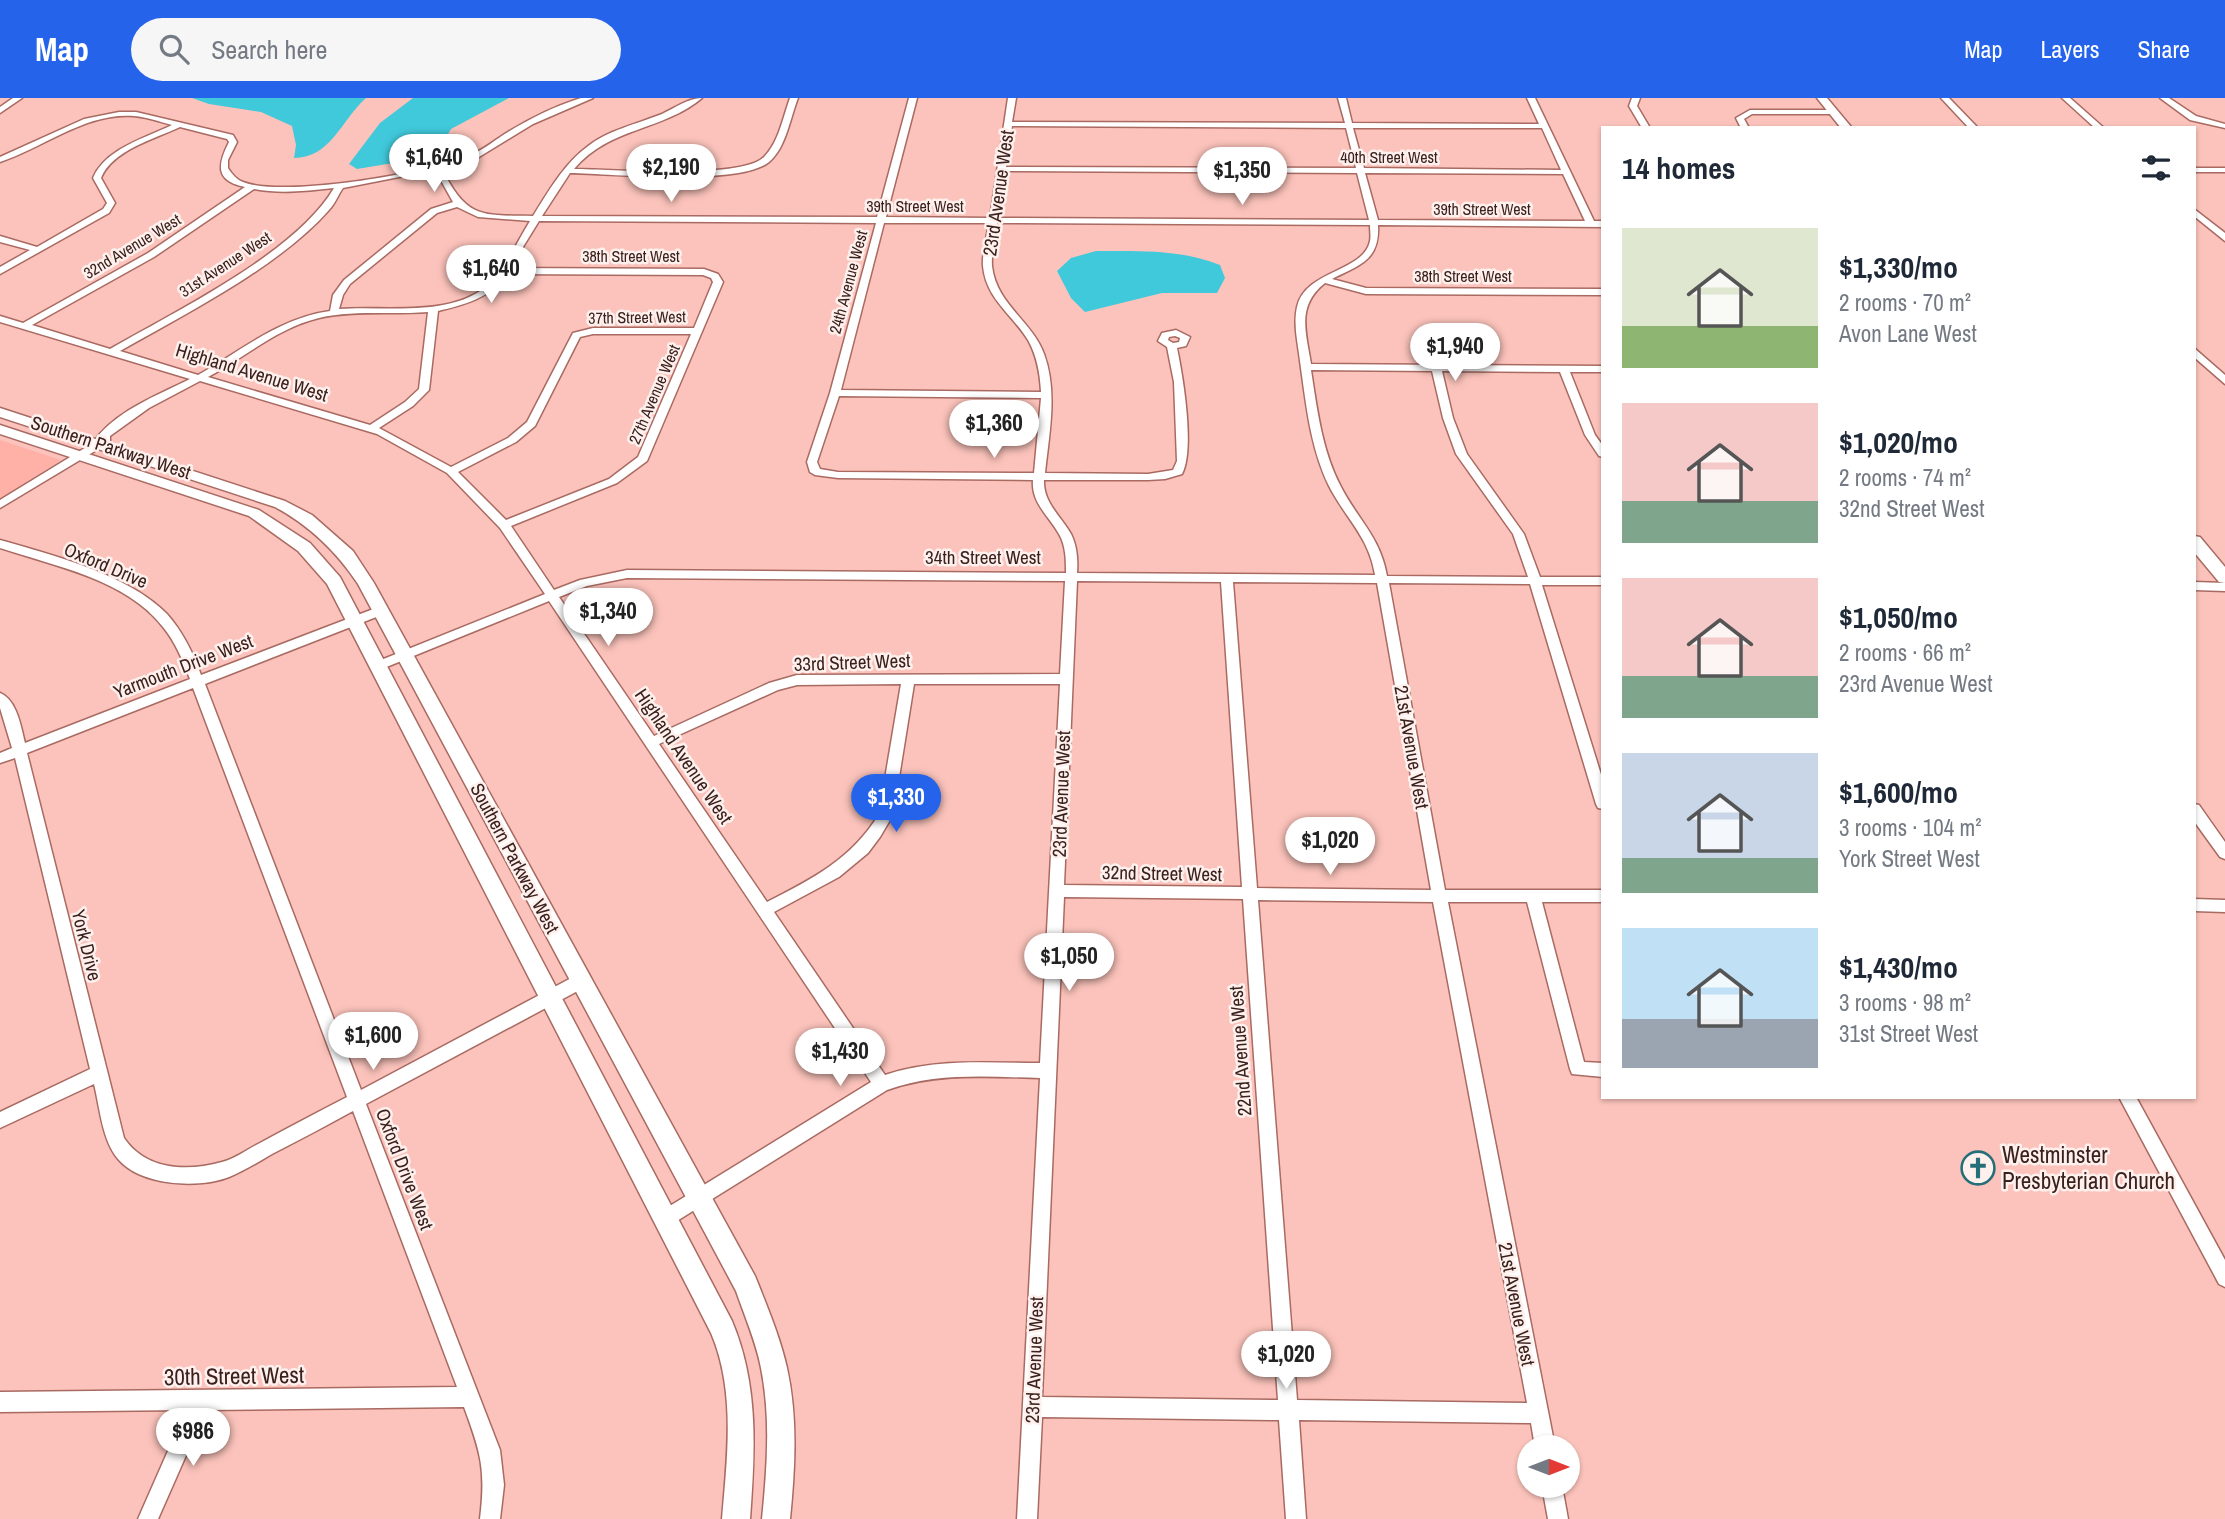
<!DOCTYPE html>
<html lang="en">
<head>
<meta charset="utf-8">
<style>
	:root { --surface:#fff; --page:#f6f6f7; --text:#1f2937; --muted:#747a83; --accent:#2563eb }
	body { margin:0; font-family:"Archivo Narrow",sans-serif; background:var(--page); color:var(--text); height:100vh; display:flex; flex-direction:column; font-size:26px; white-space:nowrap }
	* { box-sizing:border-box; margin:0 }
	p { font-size:23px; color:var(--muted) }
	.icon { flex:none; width:38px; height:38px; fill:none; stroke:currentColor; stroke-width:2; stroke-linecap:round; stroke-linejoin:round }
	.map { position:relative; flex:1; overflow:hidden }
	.details { position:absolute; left:1601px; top:28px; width:595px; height:973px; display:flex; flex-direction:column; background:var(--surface); border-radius:0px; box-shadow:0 2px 5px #0004 }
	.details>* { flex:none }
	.needle { width:46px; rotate:90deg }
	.tools { position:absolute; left:1517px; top:1337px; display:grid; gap:14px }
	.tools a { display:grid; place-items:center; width:63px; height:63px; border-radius:50%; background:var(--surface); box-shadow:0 2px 5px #0004; font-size:35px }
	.price { position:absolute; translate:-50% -60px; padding:0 16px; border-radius:24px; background:#fff; color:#222; font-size:23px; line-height:46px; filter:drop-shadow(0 2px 4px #0008) }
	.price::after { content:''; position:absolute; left:50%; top:42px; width:21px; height:16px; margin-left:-10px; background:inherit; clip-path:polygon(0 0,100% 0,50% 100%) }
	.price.current { background:var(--accent); color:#fff }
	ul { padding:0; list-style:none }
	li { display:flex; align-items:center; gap:21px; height:175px; padding:0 21px }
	li span { display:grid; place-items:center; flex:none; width:196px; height:140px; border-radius:0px; color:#555 }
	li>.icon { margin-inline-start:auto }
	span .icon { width:84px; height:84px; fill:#fffc; stroke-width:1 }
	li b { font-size:30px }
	h2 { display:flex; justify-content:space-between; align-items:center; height:84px; padding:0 21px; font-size:30px }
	header { display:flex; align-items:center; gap:42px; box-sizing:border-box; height:98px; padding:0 35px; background:var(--accent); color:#fff }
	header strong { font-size:33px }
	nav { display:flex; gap:38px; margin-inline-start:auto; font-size:24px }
	.search { width:490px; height:63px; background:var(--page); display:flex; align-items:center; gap:18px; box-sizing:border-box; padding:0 24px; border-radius:38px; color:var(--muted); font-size:26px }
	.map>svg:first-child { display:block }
</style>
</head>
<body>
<header>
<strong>Map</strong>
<div class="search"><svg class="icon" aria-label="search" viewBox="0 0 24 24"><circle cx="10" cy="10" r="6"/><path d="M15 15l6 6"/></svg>Search here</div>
<nav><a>Map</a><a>Layers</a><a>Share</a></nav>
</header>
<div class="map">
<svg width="2225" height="1421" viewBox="0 0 2225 1421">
	<rect width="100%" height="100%" fill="#fbc3bb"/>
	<path fill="#ffb1a7" d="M0 342 61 362 0 401Z"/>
	<path fill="#40c9db" d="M192 0H366C341 22 331 60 294 60L296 47 292 28 261 14 209 6Z
		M413 0H509L451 31 435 58 357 71 349 66 380 25Z
		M1096 153C1138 153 1180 151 1220 167L1225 180 1217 195H1162L1085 214 1071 200 1057 173 1071 160Z"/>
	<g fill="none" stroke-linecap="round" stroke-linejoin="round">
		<defs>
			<path id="street" d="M13 0H22L0 15V9Z
				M581 0H593L533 26 479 59 442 71C467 121 481 117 533 118 548 94 564 66 587 49 608 32 637 26 662 16 675 10 688 0 702 0 663 33 609 29 574 71 610 71 741 82 764 59 779 44 783 19 790 0H798C790 20 786 50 769 64 740 88 611 76 570 75L542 118 877 119 909 0H917L886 119 990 120 1008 0H1016L1012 24 1345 25 1338 0H1346L1352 25 1539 26 1527 0H1535L1594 123H1603V129L1378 127C1380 163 1359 167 1332 181L1366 190 1603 191V197L1366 196 1325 185C1296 208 1306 234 1311 266L1603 268V274H1570L1595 337 1603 348V359L1599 358 1585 337 1560 274 1442 273 1453 320 1467 356 1524 436 1540 479H1603V487H1542L1603 683V711L1598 710 1596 706 1530 486 1389 485 1445 792H1603V804H1542L1584 964 1603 965V979L1572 976 1570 971 1527 804H1448L1555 1349H1535L1531 1325 1299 1322 1306 1421H1286L1279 1322 1042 1319 1037 1421H1017L1040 980C988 979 937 974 887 992L672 1126 666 1129 660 1126 657 1120 660 1114 871 984 549 503 384 570H376L374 567 376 564 545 496 500 430 447 375 377 336 200 283 149 310 110 338V344L0 410V402L93 345C113 314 158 297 190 281L0 224V218L23 225 148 155 245 89C214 83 218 66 229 44L227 41 180 29C155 41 112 52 101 80L115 105 109 115 0 176V169L30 152 0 144V138L37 149 103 111 107 105 93 80C105 51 145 40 172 27 160 24 147 19 134 18 86 14 43 50 0 64V59L84 21 119 14H136L233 37 237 44 228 62V70C231 75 237 82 243 84 283 100 431 75 471 57 485 51 496 41 508 34 531 20 555 8 581 0ZM1012 28 1346 30 1356 70 1006 69ZM1353 30H1542L1561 72 1364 70ZM435 72 453 104 431 111 344 182 333 197 330 213C279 220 241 253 198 277L120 253C185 216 279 169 329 112 335 106 338 97 343 90ZM1005 73 1357 75 1369 122 998 120ZM1365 75 1563 76 1585 123 1378 122ZM334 90C296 155 176 213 110 251L32 227 154 159 254 91C280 96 307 93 334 90ZM457 109 478 119 530 123C519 141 509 162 496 179 460 222 388 207 339 211L343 197 350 186 437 115ZM539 123 876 125 830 295 807 364 810 374 815 377 838 380 1033 382C1031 405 1049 418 1059 436 1066 448 1066 462 1066 475L627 472 580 482 554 492 511 428 617 385 647 363 723 184 718 176 704 171 510 170ZM884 125H989C987 139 982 155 983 168 986 201 1012 216 1028 242 1037 258 1040 275 1041 294L841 292ZM997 125 1370 127C1370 132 1371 139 1370 143 1364 174 1305 172 1297 209 1293 227 1298 245 1300 263 1306 305 1310 349 1329 388 1346 421 1369 439 1375 477L1077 475C1078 462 1077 448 1071 436 1061 418 1043 405 1044 382H1148L1165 381 1182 376C1195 351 1183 279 1177 250L1186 248 1190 239 1176 232 1162 235 1158 243 1167 249 1174 284 1177 363 1173 372 1148 376 1045 375C1049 336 1058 294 1044 256 1032 223 996 206 992 168 991 155 995 139 997 125ZM507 176 703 177 711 180 713 184 694 230H593L573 235 527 324 508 340 451 369 379 330 413 308 429 292 438 213C464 207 491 200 507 176ZM428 214 419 291 405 304 370 327 208 279C244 260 277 230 319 220 354 212 392 217 428 214ZM593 236H691L638 359 609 381 506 422 458 374 516 344 535 328 580 239ZM1175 238 1180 240 1179 244 1173 245 1168 242 1169 239ZM1311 272 1432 273 1443 320 1456 356 1513 436 1528 479 1387 478C1380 438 1357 421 1340 387 1322 352 1317 311 1311 272ZM839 298 1041 300 1034 375 838 374 820 371 817 364ZM627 480 1065 483 1060 576 797 577 769 585 654 638 559 499 587 488ZM1077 483 1221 484 1242 789 1064 787ZM1233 484 1377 485 1431 792 1257 790ZM901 586 879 716C852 761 812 781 767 804L659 646 778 592 797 587ZM914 586H1060L1040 965C988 965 936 960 885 977L774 814 839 779 868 755 880 739 893 717ZM1064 799 1243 801 1278 1302 1042 1299ZM1258 802 1433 804 1527 1305 1297 1302Z
				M1632 0H1640L1637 8 1650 30H1642L1629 8Z
				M1941 0H1949L1978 30H1969Z
				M2062 0H2070L2104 30H2095Z
				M2160 0H2169L2196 18 2225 26V30L2190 22Z
				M1750 12H1834L1838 14 1834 16H1752L1744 21 1749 30H1741L1736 20Z
				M2194 70H2225V74H2194Z
				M2194 111 2225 135V143L2194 118Z
				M2194 250 2225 277V286L2194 259Z
				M0 442C52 457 128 476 167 516 183 534 193 555 201 577L376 510H384L386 513 384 516 205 586 361 992 575 878 581 876 587 878 589 883 587 888 366 1006 500 1352 504 1387 500 1421H480C486 1372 481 1355 464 1309L206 1312 158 1421H138L186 1312 0 1314V1294L457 1289 353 1013C326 1028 299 1042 272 1056 258 1064 244 1073 229 1079 199 1091 141 1088 118 1061 102 1042 100 1010 94 986L0 1030V1014L90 971 15 660 0 665V655L12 650 0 610V595C17 602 21 629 25 645L190 581C183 563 176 545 163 529 126 481 54 468 0 450ZM193 590 347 999C318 1014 289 1029 260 1045 248 1051 235 1061 222 1064 186 1074 146 1072 124 1040L27 655Z
				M2194 484 2225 485V493L2194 492Z
				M2194 706 2199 707 2225 744V761L2220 759 2194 723Z
				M2194 801 2225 802V814L2194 813Z
				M2119 999H2136L2225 1162V1189L2219 1186Z
				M1542 1388H1562L1568 1421H1548Z"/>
			<path id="secondary" d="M1817 0H1827L1852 30H1841Z
				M0 310 285 403 312 417 353 453 374 485 755 1178C767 1208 780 1239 787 1270 798 1320 795 1371 790 1421H762C767 1371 771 1320 761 1270 756 1244 745 1219 736 1193L358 486C336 453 310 428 275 409L0 319Z
				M0 327 259 412 310 445 340 479 732 1223C759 1287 755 1353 750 1421H722C727 1361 736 1293 711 1235L327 486 298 453 249 418 0 336Z
				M2194 438 2200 439 2225 469V485L2219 484 2194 454Z"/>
		</defs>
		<use href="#street" stroke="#a96a62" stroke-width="3"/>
		<use href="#secondary" stroke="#a96a62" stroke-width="3"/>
		<use href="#street" fill="#fff" fill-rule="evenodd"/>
		<use href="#secondary" fill="#fff" fill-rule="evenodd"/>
	</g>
	<defs>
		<symbol id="church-ring" viewBox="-11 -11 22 22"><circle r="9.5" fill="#fef0ed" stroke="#266f79" stroke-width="1.5"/><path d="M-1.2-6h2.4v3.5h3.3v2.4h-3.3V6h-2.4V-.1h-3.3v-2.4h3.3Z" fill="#266f79"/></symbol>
	</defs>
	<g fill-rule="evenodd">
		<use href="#church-ring" x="1959" y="1051" width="38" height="38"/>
	</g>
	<g text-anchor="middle" stroke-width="5" stroke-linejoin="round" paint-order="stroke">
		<g font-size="16" fill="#3b211d" stroke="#fef0ed">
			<text x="1389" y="65">40th Street West</text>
			<text x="915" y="114">39th Street West</text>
			<text x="1482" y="117">39th Street West</text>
			<text transform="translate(132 148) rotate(-31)" y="6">32nd Avenue West</text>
			<text x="631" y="164">38th Street West</text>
			<text transform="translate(225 166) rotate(-33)" y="6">31st Avenue West</text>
			<text x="1463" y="184">38th Street West</text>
			<text transform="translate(848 184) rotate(-75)" y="6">24th Avenue West</text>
			<text transform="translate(637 219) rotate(-1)" y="6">37th Street West</text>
			<text transform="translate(654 296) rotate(-67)" y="6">27th Avenue West</text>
		</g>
		<g font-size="19" fill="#3b211d" stroke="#fef0ed">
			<text transform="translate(998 95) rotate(-82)" y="7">23rd Avenue West</text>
			<text transform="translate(252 274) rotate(17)" y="7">Highland Avenue West</text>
			<text transform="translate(111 349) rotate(18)" y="7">Southern Parkway West</text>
			<text x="983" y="466">34th Street West</text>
			<text transform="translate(106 467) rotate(23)" y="7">Oxford Drive</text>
			<text transform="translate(852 564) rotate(-2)" y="7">33rd Street West</text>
			<text transform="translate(183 568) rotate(-21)" y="7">Yarmouth Drive West</text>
			<text transform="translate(1412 649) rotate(80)" y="7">21st Avenue West</text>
			<text transform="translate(684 658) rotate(56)" y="7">Highland Avenue West</text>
			<text transform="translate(1061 696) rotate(-88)" y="7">23rd Avenue West</text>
			<text transform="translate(515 760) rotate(62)" y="7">Southern Parkway West</text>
			<text transform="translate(1162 775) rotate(1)" y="7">32nd Street West</text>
			<text transform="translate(87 847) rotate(76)" y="7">York Drive</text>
			<text transform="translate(1240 953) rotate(-94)" y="7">22nd Avenue West</text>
			<text transform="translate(405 1071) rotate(69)" y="7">Oxford Drive West</text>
			<text transform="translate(1517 1206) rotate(79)" y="7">21st Avenue West</text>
			<text transform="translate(1034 1262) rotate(-88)" y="7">23rd Avenue West</text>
		</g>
		<g font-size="23" fill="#3b211d" stroke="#fef0ed" text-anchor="start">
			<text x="2002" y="1065">Westminster<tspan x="2002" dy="26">Presbyterian Church</tspan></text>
		</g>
		<g font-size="23" fill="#3b211d" stroke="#fef0ed">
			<text transform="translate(234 1278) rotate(-1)" y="8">30th Street West</text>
		</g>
	</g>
</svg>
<div class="tools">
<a><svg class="needle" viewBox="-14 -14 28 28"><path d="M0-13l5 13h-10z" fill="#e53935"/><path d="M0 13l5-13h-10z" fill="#747a83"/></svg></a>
</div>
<b class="price" style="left:434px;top:96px">$1,640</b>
<b class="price" style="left:671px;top:106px">$2,190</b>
<b class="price" style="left:1242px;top:109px">$1,350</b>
<b class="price" style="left:491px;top:207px">$1,640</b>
<b class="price" style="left:1455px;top:285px">$1,940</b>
<b class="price" style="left:994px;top:362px">$1,360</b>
<b class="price" style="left:608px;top:550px">$1,340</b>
<b class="price current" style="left:896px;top:736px">$1,330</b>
<b class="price" style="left:1330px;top:779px">$1,020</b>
<b class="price" style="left:1069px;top:895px">$1,050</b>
<b class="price" style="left:373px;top:974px">$1,600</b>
<b class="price" style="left:840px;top:990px">$1,430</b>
<b class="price" style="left:1286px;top:1293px">$1,020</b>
<b class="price" style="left:193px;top:1370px">$986</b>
<section class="details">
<h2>14 homes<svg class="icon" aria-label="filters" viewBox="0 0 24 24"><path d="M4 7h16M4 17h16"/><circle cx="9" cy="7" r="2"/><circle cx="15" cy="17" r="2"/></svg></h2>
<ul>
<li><span style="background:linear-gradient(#dfe7d0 70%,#8fb573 0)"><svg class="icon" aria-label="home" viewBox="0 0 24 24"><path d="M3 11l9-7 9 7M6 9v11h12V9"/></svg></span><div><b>$1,330/mo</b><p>2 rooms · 70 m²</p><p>Avon Lane West</p></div></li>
<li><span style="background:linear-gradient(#f6c9c9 70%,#7fa58c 0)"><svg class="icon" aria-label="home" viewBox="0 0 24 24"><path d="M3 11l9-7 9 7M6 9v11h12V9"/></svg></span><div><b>$1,020/mo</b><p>2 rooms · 74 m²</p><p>32nd Street West</p></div></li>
<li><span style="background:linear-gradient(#f6c9c9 70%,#7fa58c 0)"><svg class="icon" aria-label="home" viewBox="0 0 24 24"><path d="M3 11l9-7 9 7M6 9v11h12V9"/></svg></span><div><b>$1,050/mo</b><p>2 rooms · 66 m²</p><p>23rd Avenue West</p></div></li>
<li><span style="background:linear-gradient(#c9d6e8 75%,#7fa58c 0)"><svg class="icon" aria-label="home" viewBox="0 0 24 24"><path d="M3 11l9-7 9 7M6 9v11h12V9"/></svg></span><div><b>$1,600/mo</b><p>3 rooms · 104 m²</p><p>York Street West</p></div></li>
<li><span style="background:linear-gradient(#bfe0f5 65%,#9aa5b1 0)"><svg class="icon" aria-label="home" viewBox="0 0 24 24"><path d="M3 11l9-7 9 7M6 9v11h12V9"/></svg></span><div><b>$1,430/mo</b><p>3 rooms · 98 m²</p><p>31st Street West</p></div></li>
</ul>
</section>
</div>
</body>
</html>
